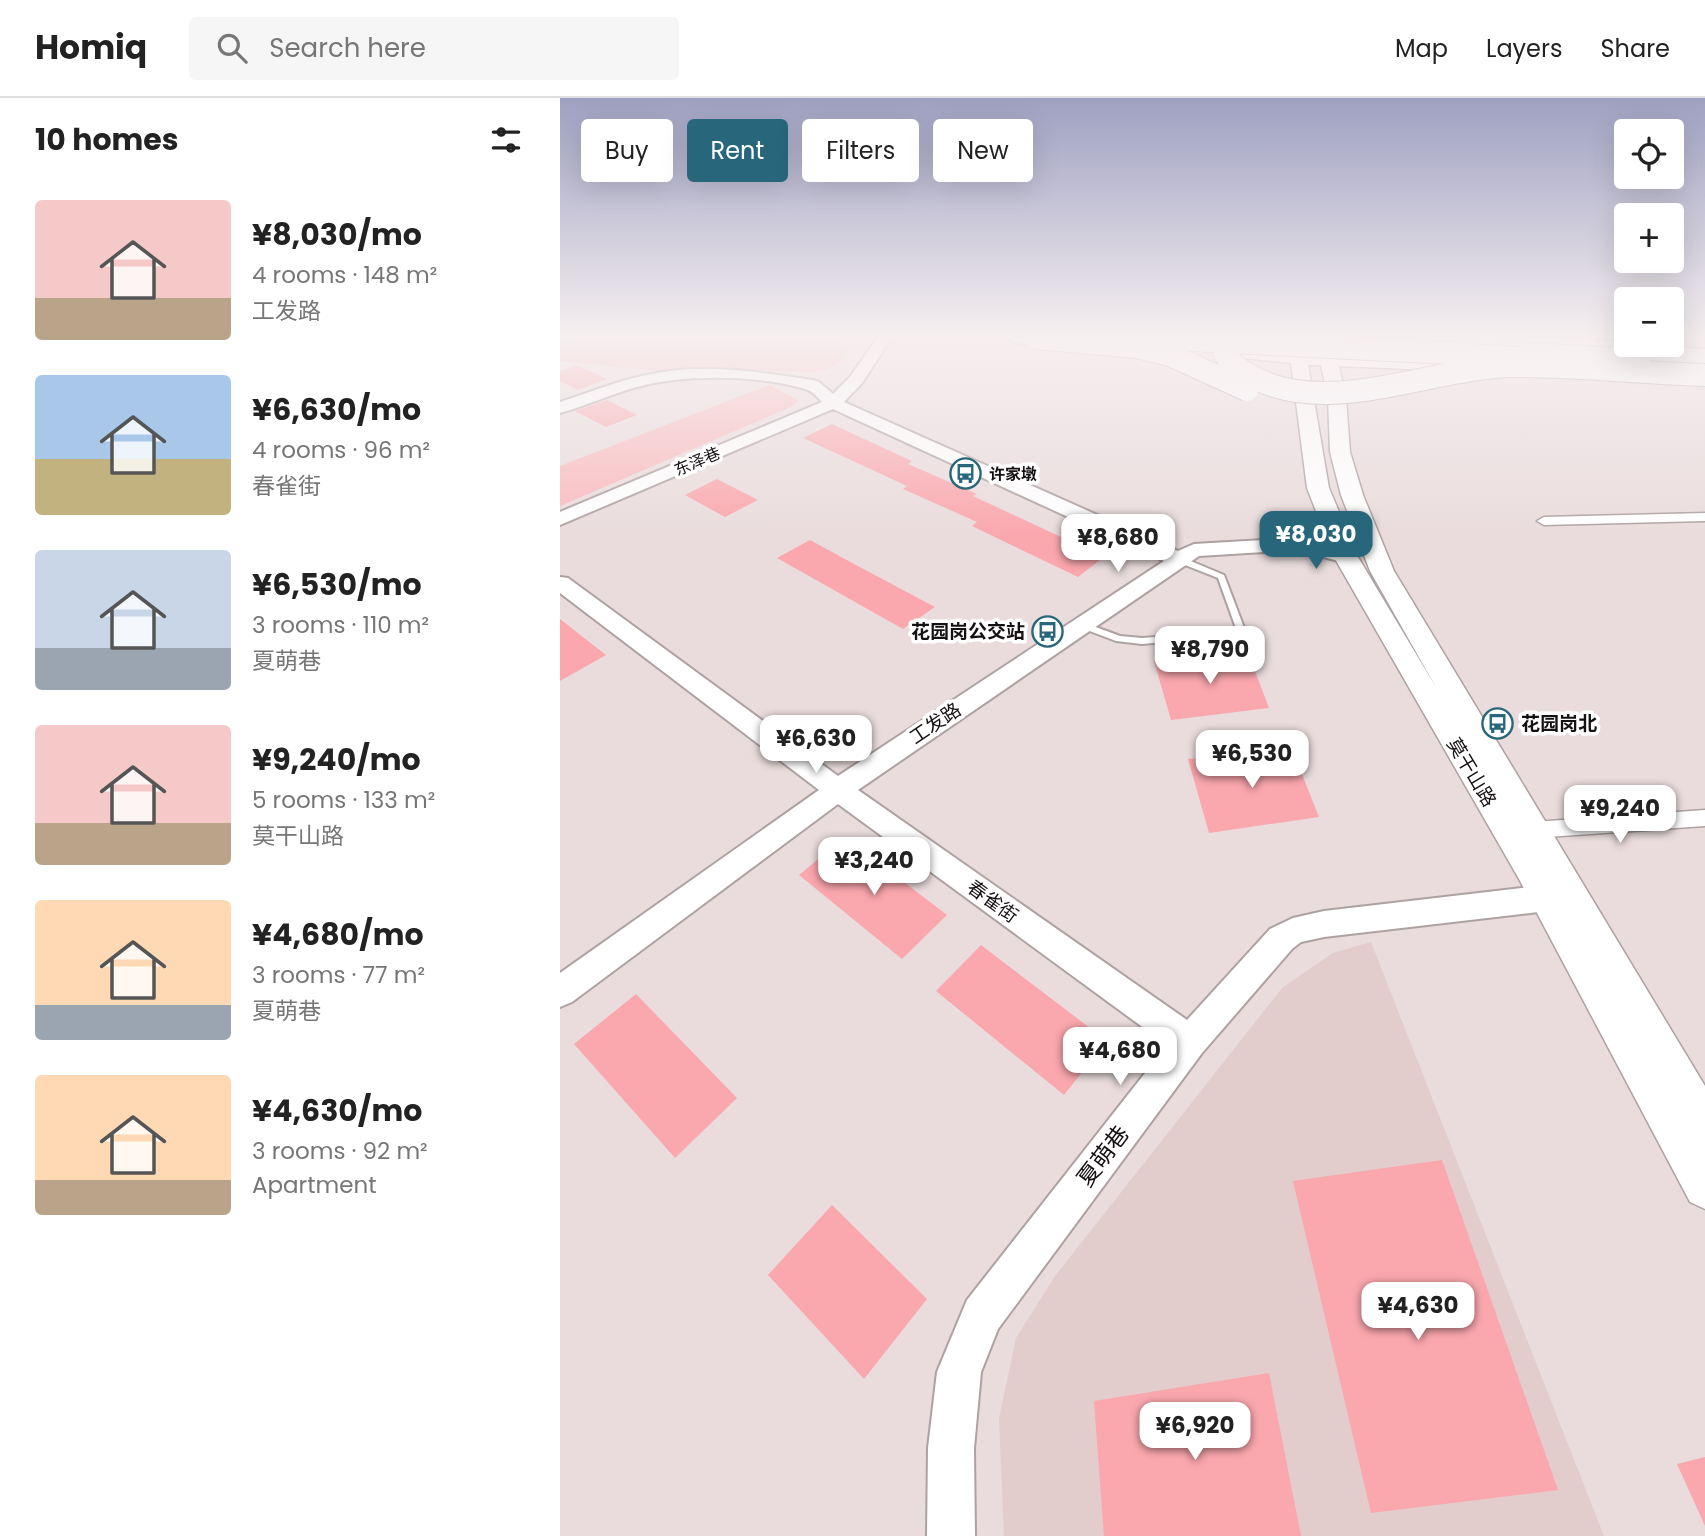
<!DOCTYPE html>
<html lang="en">
<head>
<meta charset="utf-8">
<style>
	:root { --surface:#fff; --page:#f6f6f6; --text:#222; --muted:#767676; --line:#e0e0e0; --accent:#28667c }
	body { margin:0; font-family:Poppins,"Noto Sans SC",sans-serif; background:var(--page); color:var(--text); height:100vh; display:flex; flex-direction:column; font-size:26px; white-space:nowrap }
	* { box-sizing:border-box; margin:0 }
	p { font-size:23px; color:var(--muted) }
	.icon { flex:none; width:38px; height:38px; fill:none; stroke:currentColor; stroke-width:2; stroke-linecap:round; stroke-linejoin:round }
	.map { position:relative; flex:1; overflow:hidden }
	.panel { display:flex; flex-direction:column; background:var(--surface); width:560px }
	.panel>* { flex:none }
	.banner { position:absolute; left:21px; top:21px; width:665px; height:63px; display:flex; gap:14px }
	.controls { position:absolute; left:1054px; top:21px; display:grid; gap:14px }
	.controls a { display:grid; place-items:center; width:70px; height:70px; border-radius:7px; background:var(--surface); box-shadow:0 7px 28px #0002; font-size:35px }
	.price { position:absolute; translate:-50% -60px; padding:0 16px; border-radius:14px; background:#fff; color:#222; font-size:23px; line-height:46px; filter:drop-shadow(0 2px 4px #0008) }
	.price::after { content:''; position:absolute; left:50%; top:42px; width:21px; height:16px; margin-left:-10px; background:inherit; clip-path:polygon(0 0,100% 0,50% 100%) }
	.price.selected { background:var(--accent); color:#fff }
	ul { padding:0; list-style:none }
	li { display:flex; align-items:center; gap:21px; height:175px; padding:0 35px }
	li span { display:grid; place-items:center; flex:none; width:196px; height:140px; border-radius:7px; color:#555 }
	li>.icon { margin-inline-start:auto }
	span .icon { width:84px; height:84px; fill:#fffc; stroke-width:1 }
	li b { font-size:30px }
	h2 { display:flex; justify-content:space-between; align-items:center; height:84px; padding:0 35px; font-size:30px }
	.pill { padding:0 24px; border-radius:7px; background:var(--surface); box-shadow:0 7px 28px #0002; font-size:24px; line-height:63px }
	.pill.selected { background:var(--accent); color:#fff }
	header { display:flex; align-items:center; gap:42px; box-sizing:border-box; height:98px; padding:0 35px; background:var(--surface); border-bottom:2px solid var(--line) }
	header strong { font-size:33px }
	nav { display:flex; gap:38px; margin-inline-start:auto; font-size:24px }
	.search { width:490px; height:63px; background:var(--page); display:flex; align-items:center; gap:18px; box-sizing:border-box; padding:0 24px; border-radius:7px; color:var(--muted); font-size:26px }
	main { display:flex; flex:1; min-height:0 }
	.map>svg:first-child { display:block }
</style>
</head>
<body>
<header>
<strong>Homiq</strong>
<div class="search"><svg class="icon" aria-label="search" viewBox="0 0 24 24"><circle cx="10" cy="10" r="6"/><path d="M15 15l6 6"/></svg>Search here</div>
<nav><a>Map</a><a>Layers</a><a>Share</a></nav>
</header>
<main>
<section class="panel">
<h2>10 homes<svg class="icon" aria-label="filters" viewBox="0 0 24 24"><path d="M4 7h16M4 17h16"/><circle cx="9" cy="7" r="2"/><circle cx="15" cy="17" r="2"/></svg></h2>
<ul>
<li><span style="background:linear-gradient(#f6c9c9 70%,#b9a48a 0)"><svg class="icon" aria-label="home" viewBox="0 0 24 24"><path d="M3 11l9-7 9 7M6 9v11h12V9"/></svg></span><div><b>¥8,030/mo</b><p>4 rooms · 148 m²</p><p>工发路</p></div></li>
<li><span style="background:linear-gradient(#a9c7e8 60%,#c2b280 0)"><svg class="icon" aria-label="home" viewBox="0 0 24 24"><path d="M3 11l9-7 9 7M6 9v11h12V9"/></svg></span><div><b>¥6,630/mo</b><p>4 rooms · 96 m²</p><p>春雀街</p></div></li>
<li><span style="background:linear-gradient(#c9d6e8 70%,#9aa5b1 0)"><svg class="icon" aria-label="home" viewBox="0 0 24 24"><path d="M3 11l9-7 9 7M6 9v11h12V9"/></svg></span><div><b>¥6,530/mo</b><p>3 rooms · 110 m²</p><p>夏萌巷</p></div></li>
<li><span style="background:linear-gradient(#f6c9c9 70%,#b9a48a 0)"><svg class="icon" aria-label="home" viewBox="0 0 24 24"><path d="M3 11l9-7 9 7M6 9v11h12V9"/></svg></span><div><b>¥9,240/mo</b><p>5 rooms · 133 m²</p><p>莫干山路</p></div></li>
<li><span style="background:linear-gradient(#ffd9b3 75%,#9aa5b1 0)"><svg class="icon" aria-label="home" viewBox="0 0 24 24"><path d="M3 11l9-7 9 7M6 9v11h12V9"/></svg></span><div><b>¥4,680/mo</b><p>3 rooms · 77 m²</p><p>夏萌巷</p></div></li>
<li><span style="background:linear-gradient(#ffd9b3 75%,#b9a48a 0)"><svg class="icon" aria-label="home" viewBox="0 0 24 24"><path d="M3 11l9-7 9 7M6 9v11h12V9"/></svg></span><div><b>¥4,630/mo</b><p>3 rooms · 92 m²</p><p>Apartment</p></div></li>
</ul>
</section>
<div class="map">
<svg width="1145" height="1438" viewBox="0 0 1145 1438">
	<rect width="100%" height="100%" fill="#eadcdd"/>
	<path fill="#e2cccc" d="M811 844 1044 1438H444L439 1320 456 1240 495 1178 722 890 773 855Z"/>
	<path fill="#f9babd" d="M0 239H202L277 243 288 245C287 265 272 271 254 274L146 270 108 274 0 263Z
		M209 287 238 302 233 308 0 408V368Z"/>
	<path fill="#faa7ad" d="M17 267 47 281 18 292 0 283V273Z
		M47 302 77 317 46 329 15 313Z
		M272 326 352 363 348 366 417 396 413 398 544 459 518 479 412 428 417 424 343 391 347 388 243 340Z
		M157 381 198 402 165 419 125 397Z
		M250 442 296 467 375 509 343 531 217 460Z
		M0 521 46 557 0 583Z
		M688 555 709 610 611 622 594 563Z
		M732 651 759 719 649 735 628 661Z
		M285 739 387 817 342 861 239 777Z
		M421 847 547 943 504 997 376 893Z
		M76 896 177 1000 115 1060 14 946Z
		M882 1062 998 1392 811 1415 733 1083Z
		M272 1107 367 1201 304 1281 208 1177Z
		M709 1275 741 1438H544L534 1303Z
		M1145 1359V1428L1117 1366Z"/>
	<g fill="none" stroke-linecap="round" stroke-linejoin="round">
		<defs>
			<path id="lane" d="M615 459H621L664 477 686 535 685 537 582 546 556 543 519 529 518 527 522 524 560 538 582 540 677 533 658 480 615 463Z"/>
			<path id="street" d="M1145 415V423L984 427 977 423 984 419Z
				M1145 712V728L973 740 965 738 962 732 965 726 973 724Z"/>
			<path id="secondary" d="M318 239H332L302 285 284 304 618 453 634 446 737 440 793 455 796 459 793 463 786 465 737 452 639 458 298 692 627 922 710 831 733 820 764 813 987 787 998 791 1002 800 998 809 987 813 764 839 741 844 732 851 642 955 438 1231 421 1274 414 1350 415 1438H367L368 1350 377 1274 407 1202 607 947 278 706 12 904 0 909V875L259 692 0 495V479L8 480 278 678 604 463 273 311 0 427V414L262 304C257 299 252 292 245 291 198 277 125 276 77 289 51 296 26 308 0 315V304C34 293 67 279 103 274 153 266 204 275 253 282L259 284 273 296 290 279Z"/>
			<path id="primary" d="M736 239H752L749 256 762 257 767 239H783L779 258 916 264 925 269 916 274 779 268 786 300 790 354 803 397 834 473 1145 988V1111L1130 1104 959 781 774 459 747 390 731 265 664 258 656 253 664 248 732 255ZM748 267H761L768 300 770 354 781 397 810 473 877 591 798 459 769 390Z
				M850 239C870 238 963 235 973 246L965 251 858 244Z
				M1081 255 1145 258V268L1075 264 1072 260Z"/>
			<path id="highway" d="M447 239H485L486 240C477 249 455 248 447 239Z
				M916 239H993L1066 245V247L1145 251V263L926 245Z"/>
		</defs>
		<use href="#lane" stroke="#aea1a1" stroke-width="4"/>
		<use href="#street" stroke="#aea1a1" stroke-width="3"/>
		<use href="#secondary" stroke="#aea1a1" stroke-width="4"/>
		<use href="#primary" stroke="#aea1a1" stroke-width="3"/>
		<use href="#highway" stroke="#aea1a1" stroke-width="3"/>
		<use href="#lane" fill="#fff" fill-rule="evenodd"/>
		<use href="#street" fill="#fff" fill-rule="evenodd"/>
		<use href="#secondary" fill="#fff" fill-rule="evenodd"/>
		<use href="#primary" fill="#fff" fill-rule="evenodd"/>
		<use href="#highway" fill="#fff" fill-rule="evenodd"/>
		<defs>
			<path id="primary-bridge" d="M879 254 988 259
				M967 254 1081 260"/>
			<path id="highway-bridge" d="M572 239 910 256
				M667 239 665 256C671 266 679 271 689 277 765 321 867 271 949 268 1014 267 1080 275 1145 277
				M476 240 577 249 610 257 687 292"/>
		</defs>
		<use href="#primary-bridge" stroke="#aea1a1" stroke-width="20" stroke-linecap="butt"/>
		<use href="#highway-bridge" stroke="#aea1a1" stroke-width="24" stroke-linecap="butt"/>
		<use href="#primary-bridge" stroke="#fff" stroke-width="18"/>
		<use href="#highway-bridge" stroke="#fff" stroke-width="22"/>
	</g>
	<linearGradient id="sky" x2="0" y2="1"><stop stop-color="#9ea0c1"/><stop offset="0.54" stop-color="#f6eff0"/><stop offset="1" stop-color="#f6eff0" stop-opacity="0"/></linearGradient>
	<rect width="1145" height="440" fill="url(#sky)"/>
	<defs>
		<symbol id="bus-ring" viewBox="-11 -11 22 22"><circle r="9.5" fill="#fff" stroke="#28667c" stroke-width="1.5"/><path d="M-5-6H5V4H4V6H2V4H-2V6H-4V4H-5ZM-3.5-4V0h7V-4ZM-3.5 1.2v1.5H-2V1.2ZM2 1.2v1.5H3.5V1.2Z" fill="#28667c"/></symbol>
	</defs>
	<g fill-rule="evenodd">
		<use href="#bus-ring" x="388" y="358" width="35" height="35"/>
		<use href="#bus-ring" x="470" y="516" width="35" height="35"/>
		<use href="#bus-ring" x="920" y="608" width="35" height="35"/>
	</g>
	<g text-anchor="middle" stroke-width="7" stroke-linejoin="round" paint-order="stroke">
		<g font-size="16" fill="#151011" stroke="#fff">
			<text transform="translate(137 363) rotate(-23)" y="6">东泽巷</text>
		</g>
		<g font-size="16" font-weight="bold" fill="#151011" stroke="#fff" text-anchor="start">
			<text x="429" y="382">许家墩</text>
		</g>
		<g font-size="19" font-weight="bold" fill="#151011" stroke="#fff" text-anchor="end">
			<text x="465" y="540">花园岗公交站</text>
			<text x="961" y="632" text-anchor="start">花园岗北</text>
		</g>
		<g font-size="19" fill="#151011" stroke="#fff">
			<text transform="translate(375 625) rotate(-34)" y="7">工发路</text>
			<text transform="translate(912 674) rotate(59)" y="7">莫干山路</text>
			<text transform="translate(433 803) rotate(36)" y="7">春雀街</text>
		</g>
		<g font-size="23" fill="#151011" stroke="#fff">
			<text transform="translate(543 1058) rotate(-53)" y="8">夏萌巷</text>
		</g>
	</g>
</svg>
<div class="controls">
<a><svg class="icon" aria-label="locate" viewBox="0 0 24 24"><circle cx="12" cy="12" r="6"/><path d="M12 2v4M12 18v4M2 12h4M18 12h4"/></svg></a>
<a>+</a>
<a>−</a>
</div>
<b class="price selected" style="left:756px;top:473px">¥8,030</b>
<b class="price" style="left:558px;top:476px">¥8,680</b>
<b class="price" style="left:650px;top:588px">¥8,790</b>
<b class="price" style="left:256px;top:677px">¥6,630</b>
<b class="price" style="left:692px;top:692px">¥6,530</b>
<b class="price" style="left:1060px;top:747px">¥9,240</b>
<b class="price" style="left:314px;top:799px">¥3,240</b>
<b class="price" style="left:560px;top:989px">¥4,680</b>
<b class="price" style="left:858px;top:1244px">¥4,630</b>
<b class="price" style="left:635px;top:1364px">¥6,920</b>
<div class="banner">
<a class="pill">Buy</a>
<a class="pill selected">Rent</a>
<a class="pill">Filters</a>
<a class="pill">New</a>
</div>
</div>
</main>
</body>
</html>
